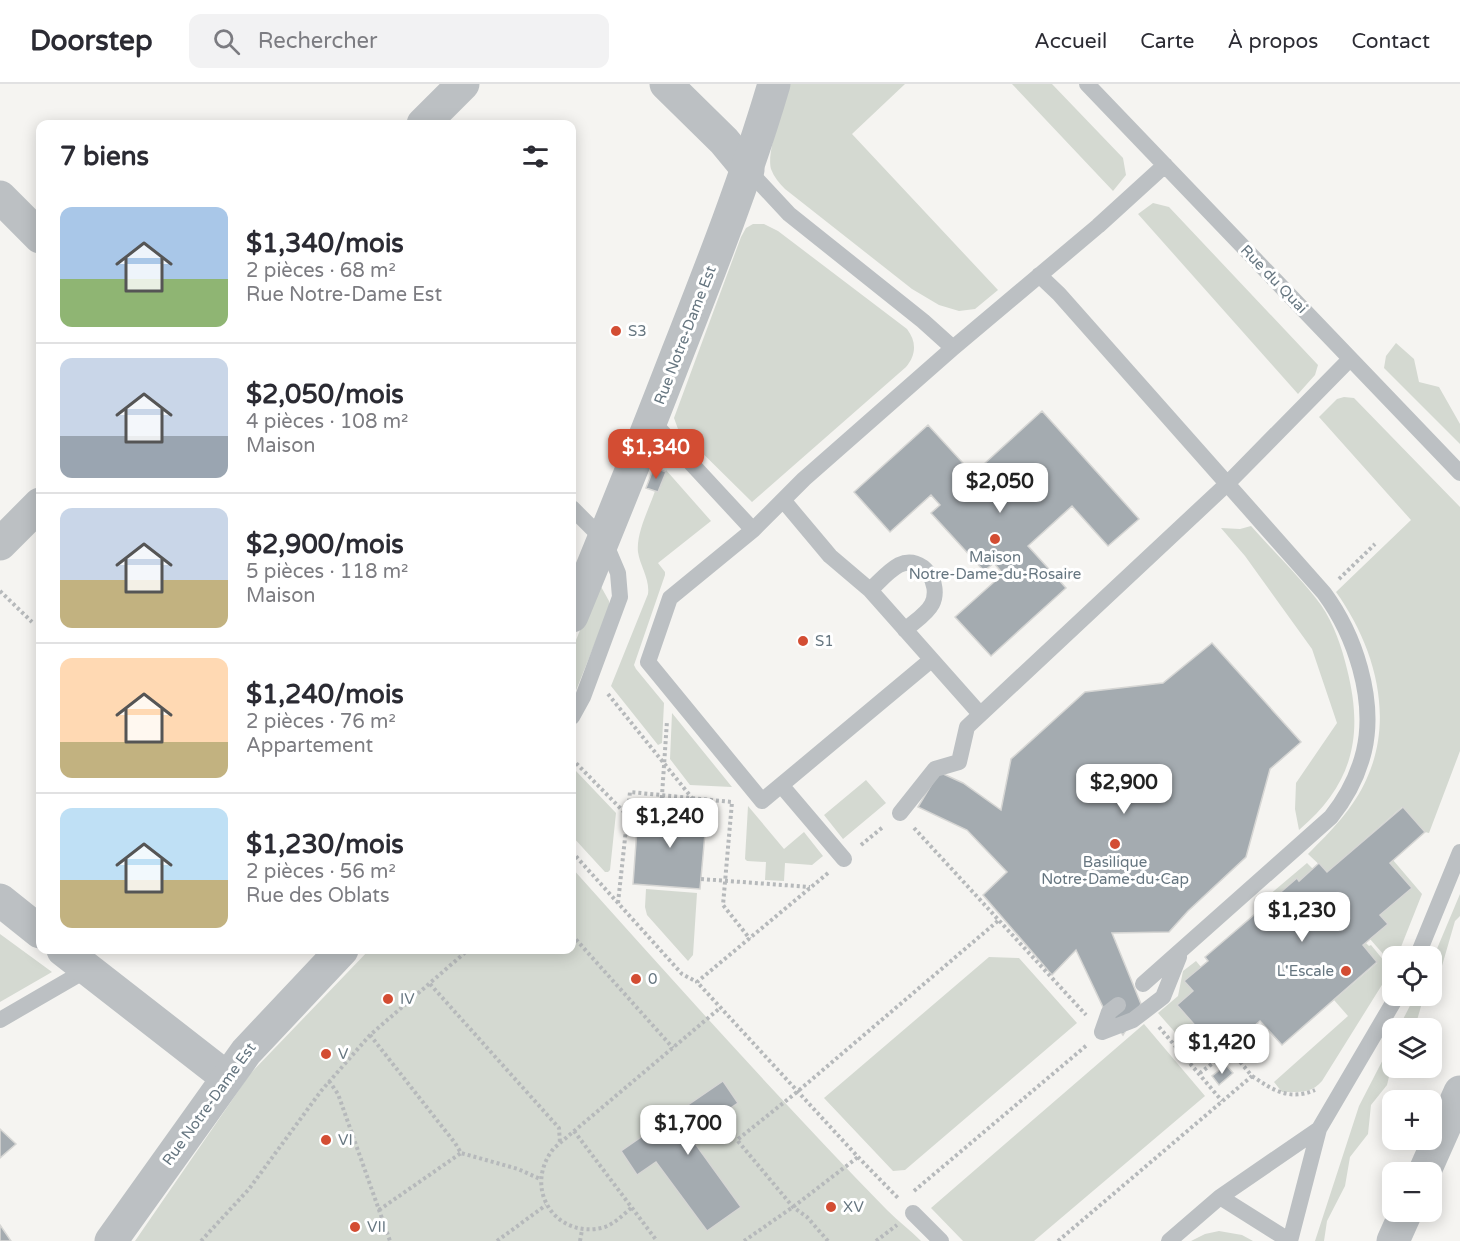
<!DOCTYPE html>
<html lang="fr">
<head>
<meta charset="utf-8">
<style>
	:root { --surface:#fff; --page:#f2f2f3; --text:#2b2b33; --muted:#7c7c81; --line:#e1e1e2; --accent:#d34d33 }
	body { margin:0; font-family:"Varela Round",sans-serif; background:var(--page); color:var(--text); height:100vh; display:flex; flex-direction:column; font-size:22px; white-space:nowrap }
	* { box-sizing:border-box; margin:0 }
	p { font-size:20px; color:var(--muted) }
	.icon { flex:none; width:33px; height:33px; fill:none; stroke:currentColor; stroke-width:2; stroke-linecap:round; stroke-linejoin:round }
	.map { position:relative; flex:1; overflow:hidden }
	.panel { position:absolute; left:36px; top:36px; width:540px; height:834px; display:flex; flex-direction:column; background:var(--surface); border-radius:12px; box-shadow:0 3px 15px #0003 }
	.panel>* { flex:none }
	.fabs { position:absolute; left:1382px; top:862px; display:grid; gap:12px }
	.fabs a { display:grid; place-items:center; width:60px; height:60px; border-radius:12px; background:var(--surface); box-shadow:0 3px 15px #0003; font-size:30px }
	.price { position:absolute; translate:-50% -51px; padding:0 14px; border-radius:12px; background:#fff; color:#222; font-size:20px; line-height:39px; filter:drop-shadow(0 2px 3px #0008) }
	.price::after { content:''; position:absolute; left:50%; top:36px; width:18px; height:14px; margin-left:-9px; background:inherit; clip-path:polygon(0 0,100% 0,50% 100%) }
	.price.on { background:var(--accent); color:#fff }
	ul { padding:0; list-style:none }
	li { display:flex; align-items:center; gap:18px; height:150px; padding:0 24px }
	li+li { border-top:2px solid var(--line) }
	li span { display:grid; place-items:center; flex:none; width:168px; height:120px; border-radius:12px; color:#555 }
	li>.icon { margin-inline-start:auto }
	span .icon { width:72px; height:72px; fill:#fffc; stroke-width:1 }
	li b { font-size:26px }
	h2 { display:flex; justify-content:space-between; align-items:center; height:72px; padding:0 24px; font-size:26px }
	header { display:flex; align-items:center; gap:36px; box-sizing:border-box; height:84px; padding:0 30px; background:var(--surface); border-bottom:2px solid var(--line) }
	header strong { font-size:28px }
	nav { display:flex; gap:33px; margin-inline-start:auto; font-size:21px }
	.search { width:420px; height:54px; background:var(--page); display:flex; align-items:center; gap:15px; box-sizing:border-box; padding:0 21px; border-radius:12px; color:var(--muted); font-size:22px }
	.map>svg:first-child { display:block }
</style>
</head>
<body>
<header>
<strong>Doorstep</strong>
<div class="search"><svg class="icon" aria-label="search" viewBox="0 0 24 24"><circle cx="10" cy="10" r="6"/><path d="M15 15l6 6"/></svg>Rechercher</div>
<nav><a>Accueil</a><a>Carte</a><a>À propos</a><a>Contact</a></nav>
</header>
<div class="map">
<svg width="1460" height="1157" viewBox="0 0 1460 1157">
	<rect width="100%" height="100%" fill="#f5f4f1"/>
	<path fill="#d4d9d1" d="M790 0H905L852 50 998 206 975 225 959 227 939 221 912 205 785 105C779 99 774 93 771 85 766 68 784 19 790 0Z
		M1012 0H1052L1123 74 1126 91 1113 107Z
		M1153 119 1169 123 1318 281 1315 291 1298 310 1138 130Z
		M753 140H764L778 147 907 245C917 258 916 271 906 283L752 418 678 345 674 334 741 153 746 144Z
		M1396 259 1414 275 1419 298 1439 303 1460 340V360L1384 284 1386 272Z
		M1344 313 1354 314 1460 423V667L1429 749 1425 748 1402 723 1327 788 1308 770C1331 747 1354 724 1367 694 1395 632 1374 561 1336 508L1411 436 1319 333 1337 315Z
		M666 386 711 437 658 479 665 488V491L634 581 636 585 664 619 662 659 658 661 611 602 648 510C650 495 640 482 638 468 636 449 649 425 655 407L658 408Z
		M1251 442C1273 467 1302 495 1321 521 1334 540 1342 564 1347 585 1364 652 1353 700 1299 746L1295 725 1296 699 1337 639 1312 565 1245 472 1221 444 1240 445Z
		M599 499 609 517V524L575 609 572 610V566Z
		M672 629 732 703 690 701 670 675Z
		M576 687 616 729 610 786 608 788H605L572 752V692Z
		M866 696 886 719 843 755 824 731Z
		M748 722 784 765 804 748 823 772 812 781 785 779 784 797 765 796 766 778 747 777 745 775Z
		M1393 776 1422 810 1397 873H1392L1391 879 1370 855 1387 840 1380 831 1412 804 1390 779Z
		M1307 779 1313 785 1299 797 1297 794 1259 827 1256 822Z
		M572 784C675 899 779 1015 887 1126 898 1137 910 1146 921 1157H135L250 990 369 866H572Z
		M646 805 697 809 693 871 688 877 647 831 645 823Z
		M1460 810V832L1455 837 1437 899 1431 902V879Z
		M0 850 52 888 0 918Z
		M1366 859 1369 862 1371 861 1389 883 1390 888 1322 997C1311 1010 1298 1008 1282 1008L1274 998 1348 932 1334 916 1377 879 1363 861Z
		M989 873 1019 874 1077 939 905 1086 893 1087 824 1014Z
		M1196 877 1201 883 1184 897 1193 907 1177 921 1202 950 1187 962 1158 929 1178 912 1183 887Z
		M1415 912H1424L1415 943 1413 945H1398Z
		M1144 940 1205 1012 1034 1157H963L931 1124Z
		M1392 958V980L1387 1001 1371 1021 1368 1050 1350 1073 1345 1102 1327 1137 1324 1157H1315L1359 1022Z
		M1219 1147 1242 1151 1253 1157H1191L1205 1150Z"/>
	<path fill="#a4abb0" stroke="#d6d6d4" stroke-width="1.5" d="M1042 327 1139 435 1108 462 1072 422 1028 462 1066 504 991 572 955 533 1003 490 994 479 984 487 931 429 940 421 931 411 890 448 854 408 928 341 973 390Z
		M654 383 666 388 658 408 646 404Z
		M1212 559 1301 658 1270 685 1246 773 1188 827 1169 848 1112 849 1141 920 1123 951 1103 923 1076 866 1052 891 983 811 1007 788 967 746 918 723 939 688 963 699 1001 726 1011 675 1085 608 1163 599Z
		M1403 723 1425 748 1390 779 1412 804 1380 831 1388 840 1363 861 1377 878 1282 961 1260 937 1238 956 1231 948 1214 963 1177 921 1193 907 1184 897 1208 877 1205 873 1297 794 1299 797 1319 779 1327 788Z
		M669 724 707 727 700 805 633 800 638 731 653 732 654 726 669 727Z
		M1226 981 1233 989 1219 1001 1212 992Z
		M723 997 738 1019 719 1032 721 1035 714 1040 712 1037 691 1054 741 1123 707 1147 656 1078 637 1091 621 1067 651 1046 645 1038 655 1032 660 1040Z
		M0 1045 16 1060 0 1074Z
		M0 1141 11 1157H0Z"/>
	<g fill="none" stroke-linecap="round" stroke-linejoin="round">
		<path stroke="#b6b9bb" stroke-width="4" stroke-dasharray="3 3" stroke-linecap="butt" d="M1339 495 1375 460
			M0 507 32 538
			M608 610 692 714
			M572 675 626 730
			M661 726 667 637
			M914 744 1086 931
			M861 761 883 743
			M572 768 682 890 697 898
			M828 789 697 898 858 1073 899 1115
			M701 795 810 803
			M618 819 630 708 732 718 723 821 750 855
			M572 851 673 964
			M430 900 559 1044 560 1059
			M1159 943 1222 1017
			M370 951 455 1059 461 1069 518 1085 540 1095
			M1252 992C1273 1006 1289 1017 1315 1006
			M329 997 338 1010 390 1157
			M574 1047 657 1157
			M914 1107 1087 961
			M631 1124C623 1131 615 1139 605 1143 557 1157 521 1105 554 1064L720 924
			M379 1126 461 1069
			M201 1157 249 1105 321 1007 370 951 468 866
			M497 1157 546 1121
			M580 1157 582 1146
			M744 1157 793 1123 858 1073
			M828 1157 807 1133 793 1123 737 1056 797 1008 999 836
			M876 1157 897 1141
			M1058 1157 1252 992 1230 966 1200 989"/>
		<path stroke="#bcc0c3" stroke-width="16" d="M1087 0 1460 389
			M748 86 789 130 923 237 953 264
			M1039 191 1059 210 1324 509C1355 551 1376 615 1364 667 1358 692 1347 713 1331 733L1143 900
			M651 336 753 446
			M783 416 830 472 870 506 980 630
			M572 424 604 456 618 489 620 513 583 613 572 633
			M870 506C879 498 888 487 899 481 923 470 942 500 932 520 927 530 914 538 905 546
			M931 576 762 717 648 578 670 514 753 446 804 395 953 264 1098 142 1165 81
			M781 701 844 775
			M900 729 935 685 959 678 967 643 1228 399 1350 275
			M1417 873 1460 768
			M0 936 88 885
			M1102 948 1133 936 1163 913 1179 873
			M1102 948 1109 928 1118 921
			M1319 1045 1397 912
			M1220 1113 1290 1157
			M913 1129 941 1157
			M1169 1157 1220 1113 1319 1045 1290 1157"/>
		<path stroke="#bcc0c3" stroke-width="33" d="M666 0 724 57 748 86
			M423 40 463 0
			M0 113 40 153
			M0 460 40 420
			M0 816 40 848
			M63 866 226 993
			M1424 1089 1460 1008
			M1393 1157 1406 1128"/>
		<path stroke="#bcc0c3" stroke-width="33" d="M572 532C608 445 643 358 677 270 712 181 747 92 774 0
			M111 1157 246 968 342 866"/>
	</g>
	<g fill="#d34d33" stroke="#fff" stroke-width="2">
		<circle cx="616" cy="247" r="6"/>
		<circle cx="995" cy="455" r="6"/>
		<circle cx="803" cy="557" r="6"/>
		<circle cx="1115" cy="760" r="6"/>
		<circle cx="1346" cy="887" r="6"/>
		<circle cx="636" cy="895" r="6"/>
		<circle cx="388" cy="915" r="6"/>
		<circle cx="326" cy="970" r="6"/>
		<circle cx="326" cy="1056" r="6"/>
		<circle cx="831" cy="1123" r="6"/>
		<circle cx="355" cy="1143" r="6"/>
	</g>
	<g text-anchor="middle" stroke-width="6" stroke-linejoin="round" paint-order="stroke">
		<g font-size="15" fill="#667680" stroke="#fff">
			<text transform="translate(1274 195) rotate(46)" y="5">Rue du Quai</text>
			<text transform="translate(685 251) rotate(-69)" y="5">Rue Notre-Dame Est</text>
			<text transform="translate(209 1020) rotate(-54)" y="5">Rue Notre-Dame Est</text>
		</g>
		<g font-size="15" fill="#667680" stroke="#fff" text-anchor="start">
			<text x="628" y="252">S3</text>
			<text x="995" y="478" text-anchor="middle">Maison<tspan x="995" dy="17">Notre-Dame-du-Rosaire</tspan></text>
			<text x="815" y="562">S1</text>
			<text x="1115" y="783" text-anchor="middle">Basilique<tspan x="1115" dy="17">Notre-Dame-du-Cap</tspan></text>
			<text x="1334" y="892" text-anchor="end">L'Escale</text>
			<text x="648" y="900">0</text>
			<text x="400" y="920">IV</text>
			<text x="338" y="975">V</text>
			<text x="338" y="1061">VI</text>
			<text x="843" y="1128">XV</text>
			<text x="367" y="1148">VII</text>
		</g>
	</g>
</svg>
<div class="fabs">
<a><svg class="icon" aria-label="locate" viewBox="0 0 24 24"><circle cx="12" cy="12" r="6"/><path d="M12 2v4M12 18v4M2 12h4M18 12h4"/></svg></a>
<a><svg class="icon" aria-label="layers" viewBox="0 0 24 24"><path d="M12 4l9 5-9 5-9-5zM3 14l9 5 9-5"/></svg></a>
<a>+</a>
<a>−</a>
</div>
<b class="price on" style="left:656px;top:396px">$1,340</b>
<b class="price" style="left:1000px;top:430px">$2,050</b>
<b class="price" style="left:1124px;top:731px">$2,900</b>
<b class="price" style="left:670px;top:765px">$1,240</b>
<b class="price" style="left:1302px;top:859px">$1,230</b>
<b class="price" style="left:1222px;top:991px">$1,420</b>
<b class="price" style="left:688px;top:1072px">$1,700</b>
<section class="panel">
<h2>7 biens<svg class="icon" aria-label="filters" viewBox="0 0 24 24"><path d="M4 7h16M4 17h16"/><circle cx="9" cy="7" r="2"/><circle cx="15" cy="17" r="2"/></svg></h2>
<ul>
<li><span style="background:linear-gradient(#a9c7e8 60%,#8fb573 0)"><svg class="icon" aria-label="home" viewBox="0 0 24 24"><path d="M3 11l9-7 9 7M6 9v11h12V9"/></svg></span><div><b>$1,340/mois</b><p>2 pièces · 68 m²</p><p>Rue Notre-Dame Est</p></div></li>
<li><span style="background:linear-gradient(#c9d6e8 65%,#9aa5b1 0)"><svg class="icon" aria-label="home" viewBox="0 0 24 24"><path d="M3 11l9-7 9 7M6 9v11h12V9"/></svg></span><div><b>$2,050/mois</b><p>4 pièces · 108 m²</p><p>Maison</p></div></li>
<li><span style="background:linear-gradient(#c9d6e8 60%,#c2b280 0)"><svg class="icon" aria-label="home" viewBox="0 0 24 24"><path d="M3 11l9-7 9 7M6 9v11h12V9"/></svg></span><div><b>$2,900/mois</b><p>5 pièces · 118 m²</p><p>Maison</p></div></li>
<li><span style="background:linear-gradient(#ffd9b3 70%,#c2b280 0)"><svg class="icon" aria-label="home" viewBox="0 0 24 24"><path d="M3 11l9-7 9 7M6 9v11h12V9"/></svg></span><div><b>$1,240/mois</b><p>2 pièces · 76 m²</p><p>Appartement</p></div></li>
<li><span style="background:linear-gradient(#bfe0f5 60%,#c2b280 0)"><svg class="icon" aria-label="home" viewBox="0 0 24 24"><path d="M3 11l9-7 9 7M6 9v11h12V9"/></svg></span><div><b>$1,230/mois</b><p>2 pièces · 56 m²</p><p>Rue des Oblats</p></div></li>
</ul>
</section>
</div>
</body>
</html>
